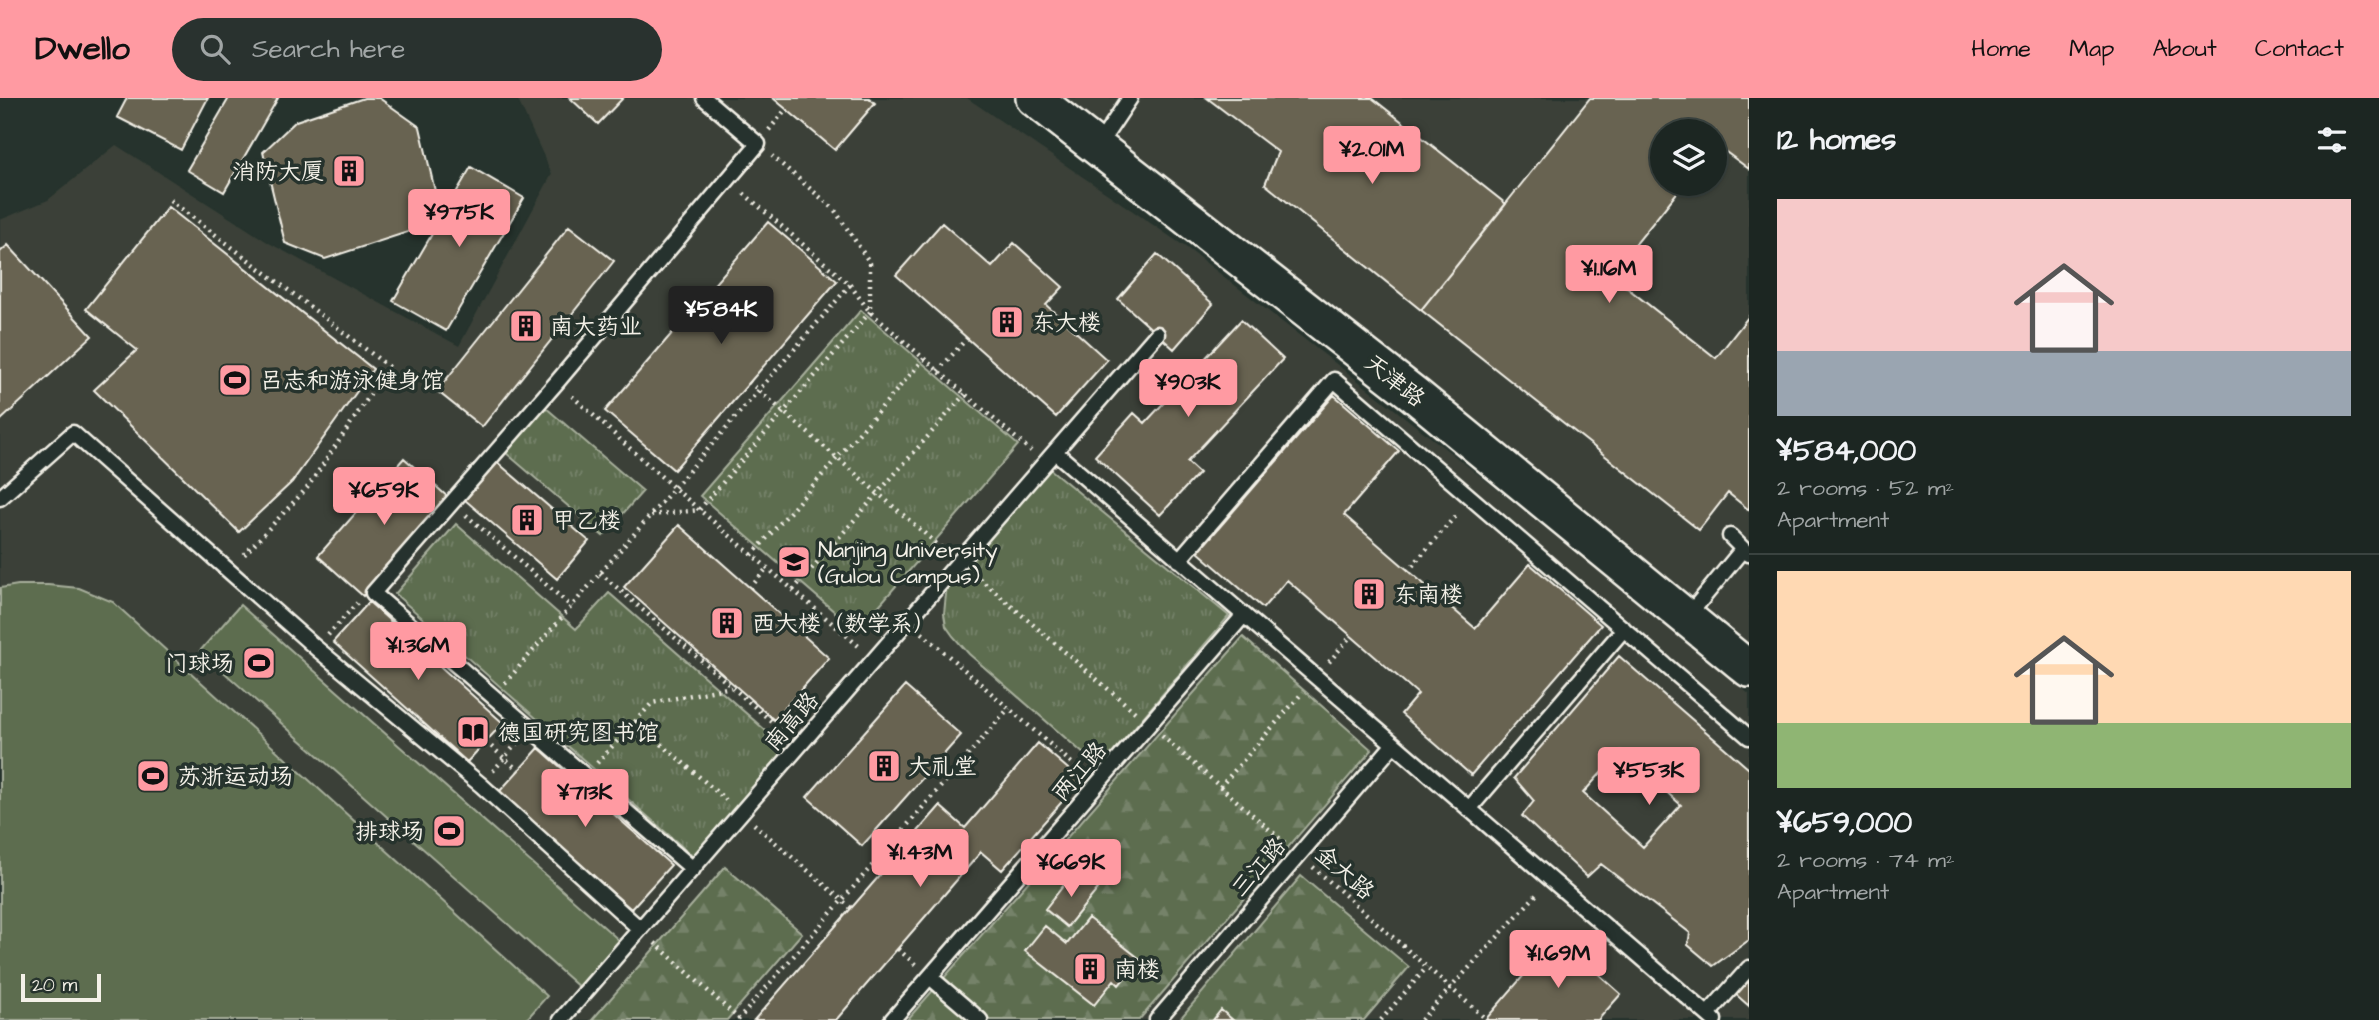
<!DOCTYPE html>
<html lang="en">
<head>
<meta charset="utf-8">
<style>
	:root { --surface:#1c2622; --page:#29322f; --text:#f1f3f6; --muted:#a0a5a5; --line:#3a4340; --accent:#ff9aa2 }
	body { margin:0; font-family:"Architects Daughter","LXGW WenKai TC",sans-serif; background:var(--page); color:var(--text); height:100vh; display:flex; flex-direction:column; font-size:26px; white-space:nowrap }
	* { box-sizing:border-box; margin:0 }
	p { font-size:23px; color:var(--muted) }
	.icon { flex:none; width:38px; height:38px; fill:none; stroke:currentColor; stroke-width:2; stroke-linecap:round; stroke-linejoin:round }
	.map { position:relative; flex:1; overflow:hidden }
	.panel { display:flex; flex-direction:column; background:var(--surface); width:630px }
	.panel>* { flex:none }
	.fabs { position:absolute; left:1650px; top:21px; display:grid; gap:14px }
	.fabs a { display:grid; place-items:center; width:77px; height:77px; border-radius:50%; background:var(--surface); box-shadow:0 2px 5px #0004,0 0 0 2px var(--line); font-size:35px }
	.scale { position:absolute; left:21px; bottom:18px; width:80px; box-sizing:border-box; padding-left:7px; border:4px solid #f4f1e8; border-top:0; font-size:19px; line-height:24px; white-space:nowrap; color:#f4f1e8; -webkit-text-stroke:5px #26332d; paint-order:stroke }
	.price { position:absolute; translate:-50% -60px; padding:0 16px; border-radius:7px; background:var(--accent); color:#111; font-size:23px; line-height:46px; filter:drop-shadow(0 2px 4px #0008) }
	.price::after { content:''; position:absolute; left:50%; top:42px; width:21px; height:16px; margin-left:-10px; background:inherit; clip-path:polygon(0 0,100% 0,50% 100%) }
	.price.active { background:#222; color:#fff }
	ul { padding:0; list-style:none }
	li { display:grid; align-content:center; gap:14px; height:371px; padding:0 28px }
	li+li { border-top:2px solid var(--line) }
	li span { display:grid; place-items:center; height:217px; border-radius:0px; color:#555 }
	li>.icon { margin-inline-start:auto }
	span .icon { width:126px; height:126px; fill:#fffc; stroke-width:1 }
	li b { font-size:30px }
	h2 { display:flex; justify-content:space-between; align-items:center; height:84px; padding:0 28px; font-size:30px }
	header { display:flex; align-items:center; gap:42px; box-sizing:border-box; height:98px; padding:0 35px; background:var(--accent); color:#111 }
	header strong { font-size:33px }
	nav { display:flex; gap:38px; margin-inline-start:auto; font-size:24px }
	.search { width:490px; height:63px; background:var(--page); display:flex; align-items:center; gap:18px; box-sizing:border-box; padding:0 24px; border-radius:38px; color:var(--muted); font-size:26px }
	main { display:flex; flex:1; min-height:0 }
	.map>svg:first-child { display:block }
</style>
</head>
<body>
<header>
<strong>Dwello</strong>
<div class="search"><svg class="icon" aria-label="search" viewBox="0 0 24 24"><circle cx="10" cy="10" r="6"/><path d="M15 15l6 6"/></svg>Search here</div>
<nav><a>Home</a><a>Map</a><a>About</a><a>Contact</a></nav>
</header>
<main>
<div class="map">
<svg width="1749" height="922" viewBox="0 0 1749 922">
	<defs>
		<pattern id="grass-tufts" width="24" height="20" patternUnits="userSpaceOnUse" patternTransform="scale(1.75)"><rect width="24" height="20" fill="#5d6d50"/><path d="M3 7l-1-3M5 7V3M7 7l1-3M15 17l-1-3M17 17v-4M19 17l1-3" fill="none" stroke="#758269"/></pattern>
		<pattern id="forest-firs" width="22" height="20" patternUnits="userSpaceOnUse" patternTransform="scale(1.75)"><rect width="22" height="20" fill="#5d6d50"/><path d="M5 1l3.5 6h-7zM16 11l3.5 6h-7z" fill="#758269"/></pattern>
	</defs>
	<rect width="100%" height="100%" fill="#26332d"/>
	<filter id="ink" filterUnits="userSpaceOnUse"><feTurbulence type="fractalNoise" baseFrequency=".0143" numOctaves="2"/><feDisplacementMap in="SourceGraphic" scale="14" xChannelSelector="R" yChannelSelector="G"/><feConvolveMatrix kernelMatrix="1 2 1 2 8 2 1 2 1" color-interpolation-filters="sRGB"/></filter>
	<g filter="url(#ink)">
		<path fill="#3a4138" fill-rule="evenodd" d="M517 0H967L1187 150 1501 394 1749 596V922H0V122L48 102 116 47 269 145 459 248 552 76Z
			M1034 0H1749V568ZM1662 33H1715V86H1662Z"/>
		<path fill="url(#grass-tufts)" stroke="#a8af9c" stroke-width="2" d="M861 212 1018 347 857 533 700 398Z
			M545 309 643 393 603 438 506 355Z
			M1050 371 1229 518 1100 670 969 556 953 538 946 528 944 516 947 486Z
			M456 426 576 531 609 495 798 661 704 768 395 496Z"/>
		<path fill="url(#forest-firs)" stroke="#a8af9c" stroke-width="2" d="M1243 539 1372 652 1139 922H907Z
			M725 769 802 835 727 922H592Z
			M1301 778 1409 869 1364 922H1179Z"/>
		<path fill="#5d6d50" stroke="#a8af9c" stroke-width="2" d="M18 487H48L79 490 113 504 547 898 526 922H0V490Z
			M240 507 621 844 580 890 200 553Z"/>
		<path fill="#686351" stroke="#f4f1e8" stroke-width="2" fill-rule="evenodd" d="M127 0H208L181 52 117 19Z
			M229 0H278L224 94 187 72Z
			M364 0H379L420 29 435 93 408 134 325 161 285 145 263 54 296 23Z
			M570 0H623L598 26Z
			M773 0H869L875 5 835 52Z
			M1207 0H1372L1506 106 1421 212 1265 86 1278 54Z
			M1590 0H1749V71L1715 46V33H1662V86H1684L1611 177 1716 260 1749 218V412L1728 395 1699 432 1421 212Z
			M471 69 524 100 446 233 393 203Z
			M168 109 373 271 292 384 239 434 94 292 137 252 86 211Z
			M768 124 837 183 674 372 605 313Z
			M942 125 992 169 1014 145 1063 189 1046 207 1107 262 1056 319 896 177Z
			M569 128 614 163 482 329 437 293Z
			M8 147 92 238 0 323V154Z
			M1157 156 1213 206 1174 251 1118 201Z
			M1241 222 1283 261 1187 364 1199 375 1160 417 1095 358 1134 315 1145 325Z
			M1334 297 1399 353 1344 417 1475 530 1530 466 1601 527 1471 677 1401 616 1418 596 1287 482 1263 510 1198 454Z
			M404 360 449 400 363 498 318 458Z
			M497 364 589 443 557 481 465 402Z
			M679 427 829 560 774 622 624 489Z
			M369 504 503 625 467 664 333 544Z
			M1619 558 1749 671V842L1713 868 1688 847 1690 835 1601 766 1587 779 1522 718 1534 703 1514 680ZM1621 653 1681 707 1643 749 1583 695Z
			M905 588 961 637 862 748 807 699Z
			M1038 645 1081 682 1002 772 981 754 836 922H754L940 708 965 730Z
			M539 650 671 767 631 811 499 694Z
			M1075 773 1098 791 1067 829 1045 811Z
			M1088 820 1140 861 1119 887 1114 882 1094 907 1025 853 1045 828 1067 846Z
			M1557 839 1621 896 1598 922H1485Z
			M1749 876V908L1733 894Z
			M1221 912 1233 922H1213Z"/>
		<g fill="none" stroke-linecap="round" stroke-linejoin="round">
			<defs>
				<path id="service" d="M1098 48 1130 0
					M1055 354 1714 922
					M0 400 73 335 316 550 481 687 640 831
					M1730 438 1748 456
					M1179 462 1334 282 1749 639
					M1687 519 1743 451
					M1469 711 1624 531
					M693 771 373 495 557 284 758 46 704 0
					M930 879 980 922
					M1708 916 1749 870
					M561 922 1157 236
					M892 922 1244 517
					M1157 922 1394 646"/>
				<path id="tertiary" d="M1034 0 1415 297 1749 571"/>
			</defs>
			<use href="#service" stroke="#f4f1e8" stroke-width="19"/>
			<use href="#tertiary" stroke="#f4f1e8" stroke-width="40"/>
			<path stroke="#f4f1e8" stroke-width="4.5" stroke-dasharray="2 5" stroke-linecap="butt" d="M769 32 786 11
				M170 102 389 269 307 390 242 459
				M850 187 870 214 1031 353
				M938 273 967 240
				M749 284 945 453
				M572 298 674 390 861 550
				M466 417 572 509
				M651 417 699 412 870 214V165L834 111 772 58
				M752 457 924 261
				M1408 473 1458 415
				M600 475 785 635
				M974 476 1135 614
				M750 490 767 470
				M793 492 965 296
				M922 535 1082 674
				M328 537 357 505
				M1329 564 1351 538
				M505 585 850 187 741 93
				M635 623 726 702
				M1162 638 1285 745
				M486 644 518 672
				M597 665 652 605 731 589
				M493 673 517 645
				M1220 689 1303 594
				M754 726 851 810
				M1313 769 1486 921
				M655 845 739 921
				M898 851 916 867
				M738 922 1009 610
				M1381 922 1427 869
				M1421 922 1538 795"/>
			<use href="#service" stroke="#26332d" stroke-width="14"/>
			<use href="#tertiary" stroke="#26332d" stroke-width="35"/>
		</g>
	</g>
	<defs>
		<symbol id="building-square" viewBox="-11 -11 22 22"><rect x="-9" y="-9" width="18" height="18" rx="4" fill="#ff9aa2" stroke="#26332d"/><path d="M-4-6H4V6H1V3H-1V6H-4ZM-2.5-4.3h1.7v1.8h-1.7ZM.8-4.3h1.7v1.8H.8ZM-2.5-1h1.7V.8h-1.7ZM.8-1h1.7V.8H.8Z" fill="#111"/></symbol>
		<symbol id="stadium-square" viewBox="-11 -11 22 22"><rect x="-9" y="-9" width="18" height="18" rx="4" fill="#ff9aa2" stroke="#26332d"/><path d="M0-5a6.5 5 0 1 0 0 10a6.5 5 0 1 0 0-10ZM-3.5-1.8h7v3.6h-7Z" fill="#111"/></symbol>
		<symbol id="university-square" viewBox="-11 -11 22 22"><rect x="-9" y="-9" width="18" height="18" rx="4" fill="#ff9aa2" stroke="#26332d"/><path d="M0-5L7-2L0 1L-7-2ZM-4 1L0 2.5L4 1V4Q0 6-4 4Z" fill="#111"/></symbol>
		<symbol id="library-square" viewBox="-11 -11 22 22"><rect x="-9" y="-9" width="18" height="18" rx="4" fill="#ff9aa2" stroke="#26332d"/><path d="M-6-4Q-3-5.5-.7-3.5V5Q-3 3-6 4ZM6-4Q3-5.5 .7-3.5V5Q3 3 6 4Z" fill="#111"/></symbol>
	</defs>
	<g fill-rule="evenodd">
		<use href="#building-square" x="330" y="54" width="38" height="38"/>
		<use href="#building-square" x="988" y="205" width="38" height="38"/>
		<use href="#building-square" x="507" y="209" width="38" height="38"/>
		<use href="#stadium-square" x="216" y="263" width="38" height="38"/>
		<use href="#building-square" x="508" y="403" width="38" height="38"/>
		<use href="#university-square" x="775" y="445" width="38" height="38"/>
		<use href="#building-square" x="1350" y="477" width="38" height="38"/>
		<use href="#building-square" x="708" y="506" width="38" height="38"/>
		<use href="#stadium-square" x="240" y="546" width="38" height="38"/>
		<use href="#library-square" x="454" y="615" width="38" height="38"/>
		<use href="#building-square" x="865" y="649" width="38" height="38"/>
		<use href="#stadium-square" x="134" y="659" width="38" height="38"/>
		<use href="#stadium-square" x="430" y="714" width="38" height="38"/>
		<use href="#building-square" x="1071" y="852" width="38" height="38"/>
	</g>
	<g text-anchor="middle" stroke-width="7" stroke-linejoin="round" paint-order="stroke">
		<g font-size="23" fill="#f4f1e8" stroke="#26332d" text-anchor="start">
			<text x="324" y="81" text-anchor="end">消防大厦</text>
			<text x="1032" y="232">东大楼</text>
			<text x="550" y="236">南大药业</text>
			<text x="260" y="290">吕志和游泳健身馆</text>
			<text x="552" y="430">甲乙楼</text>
			<text x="818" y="459">Nanjing University<tspan x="818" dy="26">(Gulou Campus)</tspan></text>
			<text x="1394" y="504">东南楼</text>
			<text x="752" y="533">西大楼（数学系）</text>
			<text x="234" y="573" text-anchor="end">门球场</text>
			<text x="498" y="642">德国研究图书馆</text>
			<text x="908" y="676">大礼堂</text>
			<text x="178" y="686">苏浙运动场</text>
			<text x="424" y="741" text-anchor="end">排球场</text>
			<text x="1114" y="879">南楼</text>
		</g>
		<g font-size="23" fill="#f4f1e8" stroke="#26332d">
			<text transform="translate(1395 282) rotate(38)" y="8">天津路</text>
			<text transform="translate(791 623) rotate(-49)" y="8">南高路</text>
			<text transform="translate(1079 673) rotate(-49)" y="8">两江路</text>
			<text transform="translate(1258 769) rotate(-49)" y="8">三江路</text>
			<text transform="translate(1345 774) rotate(41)" y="8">金大路</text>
		</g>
	</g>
</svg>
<div class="fabs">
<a><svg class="icon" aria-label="layers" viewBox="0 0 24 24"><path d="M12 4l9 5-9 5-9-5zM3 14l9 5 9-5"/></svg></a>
</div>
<div class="scale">20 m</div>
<b class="price" style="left:1372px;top:88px">¥2.01M</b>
<b class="price" style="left:459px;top:151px">¥975K</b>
<b class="price" style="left:1609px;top:207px">¥1.16M</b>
<b class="price active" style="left:721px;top:248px">¥584K</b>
<b class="price" style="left:1188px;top:321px">¥903K</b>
<b class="price" style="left:384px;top:429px">¥659K</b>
<b class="price" style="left:418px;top:584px">¥1.36M</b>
<b class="price" style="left:1649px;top:709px">¥553K</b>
<b class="price" style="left:585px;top:731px">¥713K</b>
<b class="price" style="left:920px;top:791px">¥1.43M</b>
<b class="price" style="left:1071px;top:801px">¥669K</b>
<b class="price" style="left:1558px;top:892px">¥1.69M</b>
</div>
<section class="panel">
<h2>12 homes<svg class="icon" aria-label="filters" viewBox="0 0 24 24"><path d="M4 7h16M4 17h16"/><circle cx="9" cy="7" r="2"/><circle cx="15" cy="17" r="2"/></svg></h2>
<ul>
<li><span style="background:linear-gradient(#f6c9c9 70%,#9aa5b1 0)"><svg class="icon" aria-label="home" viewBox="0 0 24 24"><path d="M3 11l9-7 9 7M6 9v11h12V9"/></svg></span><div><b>¥584,000</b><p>2 rooms · 52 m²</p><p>Apartment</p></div></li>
<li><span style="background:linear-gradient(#ffd9b3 70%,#8fb573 0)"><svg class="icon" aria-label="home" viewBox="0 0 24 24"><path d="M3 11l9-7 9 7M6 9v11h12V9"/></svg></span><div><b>¥659,000</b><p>2 rooms · 74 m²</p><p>Apartment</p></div></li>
</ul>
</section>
</main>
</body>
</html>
